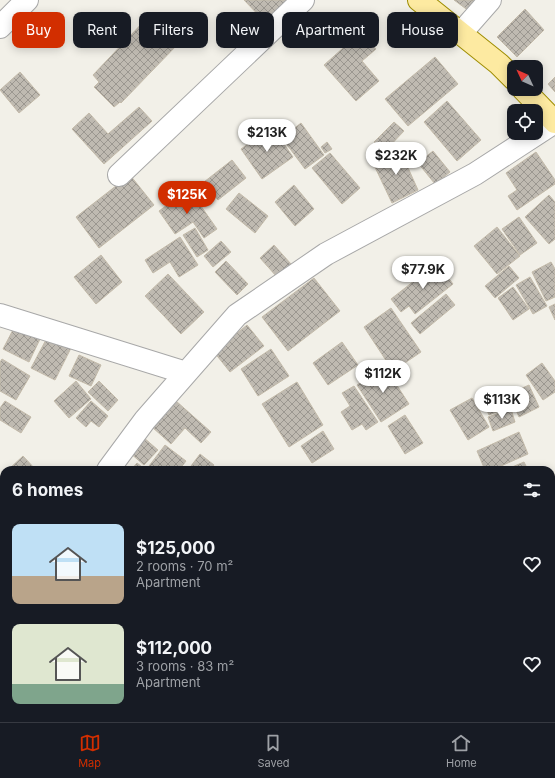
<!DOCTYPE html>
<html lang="en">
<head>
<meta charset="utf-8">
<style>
	:root { --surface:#171b24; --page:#242831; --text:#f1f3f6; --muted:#9ea1a6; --line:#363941; --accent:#d22e00 }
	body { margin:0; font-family:Inter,sans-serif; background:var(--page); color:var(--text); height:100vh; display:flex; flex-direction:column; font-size:15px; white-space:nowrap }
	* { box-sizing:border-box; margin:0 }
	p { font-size:13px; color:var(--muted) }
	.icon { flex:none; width:22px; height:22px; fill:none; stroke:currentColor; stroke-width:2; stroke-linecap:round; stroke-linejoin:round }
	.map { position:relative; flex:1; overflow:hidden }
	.details { position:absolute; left:0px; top:466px; width:555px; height:256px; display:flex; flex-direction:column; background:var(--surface); border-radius:12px 12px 0 0; box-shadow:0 2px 10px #0003 }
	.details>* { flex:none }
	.guide { position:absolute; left:12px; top:12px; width:531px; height:36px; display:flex; gap:8px }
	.needle { width:26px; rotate:314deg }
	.buttons { position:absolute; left:507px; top:60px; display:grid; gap:8px }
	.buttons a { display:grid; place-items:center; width:36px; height:36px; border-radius:8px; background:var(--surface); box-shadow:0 2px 10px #0003; font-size:20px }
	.price { position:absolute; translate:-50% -34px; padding:0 9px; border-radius:14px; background:#fff; color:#222; font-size:13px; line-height:26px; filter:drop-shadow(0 1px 2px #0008) }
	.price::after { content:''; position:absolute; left:50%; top:24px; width:12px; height:9px; margin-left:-6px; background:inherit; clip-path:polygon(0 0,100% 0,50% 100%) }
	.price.current { background:var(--accent); color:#fff }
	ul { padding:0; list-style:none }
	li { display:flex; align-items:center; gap:12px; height:100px; padding:0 12px }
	li span { display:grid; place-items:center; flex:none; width:112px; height:80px; border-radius:8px; color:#555 }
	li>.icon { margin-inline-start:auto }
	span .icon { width:48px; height:48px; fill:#fffc; stroke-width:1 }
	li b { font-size:17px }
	h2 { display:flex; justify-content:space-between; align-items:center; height:48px; padding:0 12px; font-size:17px }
	.pill { padding:0 14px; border-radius:8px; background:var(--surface); box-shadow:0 2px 10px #0003; font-size:14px; line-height:36px }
	.pill.current { background:var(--accent); color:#fff }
	.menu { display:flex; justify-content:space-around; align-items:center; height:56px; border-top:1px solid var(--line); background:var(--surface); font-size:11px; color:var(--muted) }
	.menu a { display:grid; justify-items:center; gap:2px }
	.menu .current { color:var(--accent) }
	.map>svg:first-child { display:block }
</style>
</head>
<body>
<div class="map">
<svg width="555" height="722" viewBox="0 0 555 722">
	<defs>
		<pattern id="building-cross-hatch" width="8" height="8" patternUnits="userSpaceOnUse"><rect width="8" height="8" fill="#bfbab1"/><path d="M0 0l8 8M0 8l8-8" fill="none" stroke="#9b9790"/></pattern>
	</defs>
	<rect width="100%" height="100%" fill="#f2f0e8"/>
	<path fill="url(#building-cross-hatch)" stroke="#c4bbaa" d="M244 0H293L267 24Z
		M454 0H477L469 11Z
		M525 9 544 30 517 57 497 37Z
		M148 17 177 45 121 103 120 102 114 107 94 87 99 82 93 75Z
		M361 32 376 49 362 61 379 81 356 101 324 65Z
		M435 57 458 84 408 126 385 99Z
		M20 72 40 95 19 113 0 90Z
		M555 77V92L548 84Z
		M447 101 481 140 457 161 424 122Z
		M139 107 152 121 104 164 72 129 89 113 108 134Z
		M394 122 404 131 384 152 374 142Z
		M301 123 324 155 305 169 282 138Z
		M272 127 293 157 262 179 241 149Z
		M327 142 332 149 325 153 321 147Z
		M400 150 418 190 392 203 373 163Z
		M433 151 450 172 435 184 418 163Z
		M536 152 555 180V184L517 210 508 196 517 190 506 173Z
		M330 153 360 188 342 204 312 168Z
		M232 160 246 178 218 200 204 182Z
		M130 175 154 205 99 248 76 217Z
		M294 185 314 209 295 226 275 202Z
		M189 189 217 229 204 238 193 222 175 234 159 211Z
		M239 193 268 216 255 233 226 209Z
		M549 195 555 202V239L549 244 525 217Z
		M519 217 537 243 520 255 502 229Z
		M497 227 520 256 497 274 474 246Z
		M195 228 208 250 197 257 183 235Z
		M180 237 198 265 179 277 170 262 153 273 145 260Z
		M221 241 231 252 213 267 204 256Z
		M274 245 291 264 277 277 260 258Z
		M101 255 122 282 96 304 74 277Z
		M226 261 248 284 237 295 215 272Z
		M551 262 555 269V297L546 301 532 272Z
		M437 263 453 284 415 314 409 306 401 312 391 299Z
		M509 266 519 278 495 298 485 286Z
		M168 274 204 312 181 334 145 296Z
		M530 277 547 306 533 314 516 285Z
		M314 278 340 311 288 351 262 317Z
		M513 287 529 309 513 320 498 298Z
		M446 294 455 305 420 334 411 323Z
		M555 304V320L549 307Z
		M391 308 421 352 393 371 364 327Z
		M16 324 41 337 29 362 3 349Z
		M247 325 264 346 230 372 214 352Z
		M48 336 71 348 55 380 31 368Z
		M342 342 358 365 328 385 313 363Z
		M271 349 289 376 258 396 241 369Z
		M79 355 101 365 91 386 69 376Z
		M2 359 30 376 16 400 0 391V362Z
		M542 363 555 381V392L543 400 526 375Z
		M385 367 409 404 381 422 357 385Z
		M76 381 91 399 69 418 54 401Z
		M99 381 118 400 108 411 88 392Z
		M297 382 323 425 289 447 262 404Z
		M529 385 539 407 519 417 509 394Z
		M354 386 378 422 366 430 362 424 352 430 341 412 350 406 342 393Z
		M472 398 489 427 468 440 450 410Z
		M5 401 31 417 21 433 0 420V408Z
		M91 401 108 416 99 427 91 421 86 427 76 418Z
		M176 401 211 432 201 443 185 428 171 444 152 427Z
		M503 401 506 408 489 415 486 408Z
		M511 409 515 422 493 431 488 417Z
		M405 415 423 443 405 454 388 426Z
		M323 431 334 449 312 463 301 446Z
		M519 432 528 454 492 470H485L477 451Z
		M143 437 158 450 144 465 130 453Z
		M165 445 186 461 179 470H146Z
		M200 454 214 465 210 470H188Z
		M23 456 36 470H8Z
		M524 462 528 470H505Z
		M137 463 142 467 140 470H131Z
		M555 474V512L553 513 551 508V476Z
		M4 504V522L0 516V507Z
		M4 634V666L0 663V639Z
		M0 665 4 668V693L0 690Z
		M551 694 555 700V722H530L527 718H551Z
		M0 712 4 715V718H8L13 721 12 722H0Z
		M54 718H76L81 722H51Z
		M95 718H131L136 722H92Z
		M273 718H309L312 722H267Z
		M322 718H346L349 722H324Z
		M355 718H398L401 722H358Z
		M502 718H518L520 722H503L501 719Z"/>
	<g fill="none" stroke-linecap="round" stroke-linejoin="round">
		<defs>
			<path id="minor" d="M0 27 27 0
				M461 33 490 0
				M119 175 303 0
				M0 315 186 373
				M108 470 145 420 237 315 326 254 475 174 555 122
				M0 631 4 625
				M551 652 555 649
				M459 722 464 718"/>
			<path id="major" d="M419 0 499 64 514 79
				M523 89 555 122"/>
		</defs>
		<use href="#minor" stroke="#a8a8a8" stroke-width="24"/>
		<use href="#major" stroke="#9e8d00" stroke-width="24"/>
		<use href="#minor" stroke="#fff" stroke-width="22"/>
		<use href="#major" stroke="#fdeaa1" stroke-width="22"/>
	</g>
</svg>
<div class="buttons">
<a><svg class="needle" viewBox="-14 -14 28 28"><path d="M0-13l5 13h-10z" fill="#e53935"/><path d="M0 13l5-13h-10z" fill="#9ea1a6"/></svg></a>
<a><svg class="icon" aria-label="locate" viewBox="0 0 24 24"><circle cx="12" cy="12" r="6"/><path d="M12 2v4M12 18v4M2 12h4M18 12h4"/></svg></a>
</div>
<b class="price" style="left:267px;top:153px">$213K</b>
<b class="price" style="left:396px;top:176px">$232K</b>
<b class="price current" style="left:187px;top:215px">$125K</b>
<b class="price" style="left:423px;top:290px">$77.9K</b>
<b class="price" style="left:383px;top:394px">$112K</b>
<b class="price" style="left:502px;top:420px">$113K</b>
<div class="guide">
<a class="pill current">Buy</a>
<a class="pill">Rent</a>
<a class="pill">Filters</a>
<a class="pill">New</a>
<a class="pill">Apartment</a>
<a class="pill">House</a>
</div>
<section class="details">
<h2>6 homes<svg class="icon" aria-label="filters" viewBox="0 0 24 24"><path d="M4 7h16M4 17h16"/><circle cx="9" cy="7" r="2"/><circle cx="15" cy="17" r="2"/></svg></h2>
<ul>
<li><span style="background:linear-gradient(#bfe0f5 65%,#b9a48a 0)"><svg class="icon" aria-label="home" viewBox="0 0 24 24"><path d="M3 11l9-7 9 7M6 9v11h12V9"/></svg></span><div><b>$125,000</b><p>2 rooms · 70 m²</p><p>Apartment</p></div><svg class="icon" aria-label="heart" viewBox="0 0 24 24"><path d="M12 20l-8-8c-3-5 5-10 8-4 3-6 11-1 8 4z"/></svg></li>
<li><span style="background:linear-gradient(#dfe7d0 75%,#7fa58c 0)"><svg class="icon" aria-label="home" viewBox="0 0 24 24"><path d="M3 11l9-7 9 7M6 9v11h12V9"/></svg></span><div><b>$112,000</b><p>3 rooms · 83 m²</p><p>Apartment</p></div><svg class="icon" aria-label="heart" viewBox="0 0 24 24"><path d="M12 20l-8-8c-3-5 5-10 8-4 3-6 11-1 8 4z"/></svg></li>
</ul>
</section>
</div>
<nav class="menu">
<a class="current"><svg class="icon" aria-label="map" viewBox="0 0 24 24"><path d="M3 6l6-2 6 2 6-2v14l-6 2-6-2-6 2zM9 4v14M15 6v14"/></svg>Map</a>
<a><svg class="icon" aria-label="saved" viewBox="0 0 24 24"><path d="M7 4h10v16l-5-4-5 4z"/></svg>Saved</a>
<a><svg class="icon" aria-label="home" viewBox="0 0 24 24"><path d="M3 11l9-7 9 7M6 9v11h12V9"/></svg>Home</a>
</nav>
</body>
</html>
